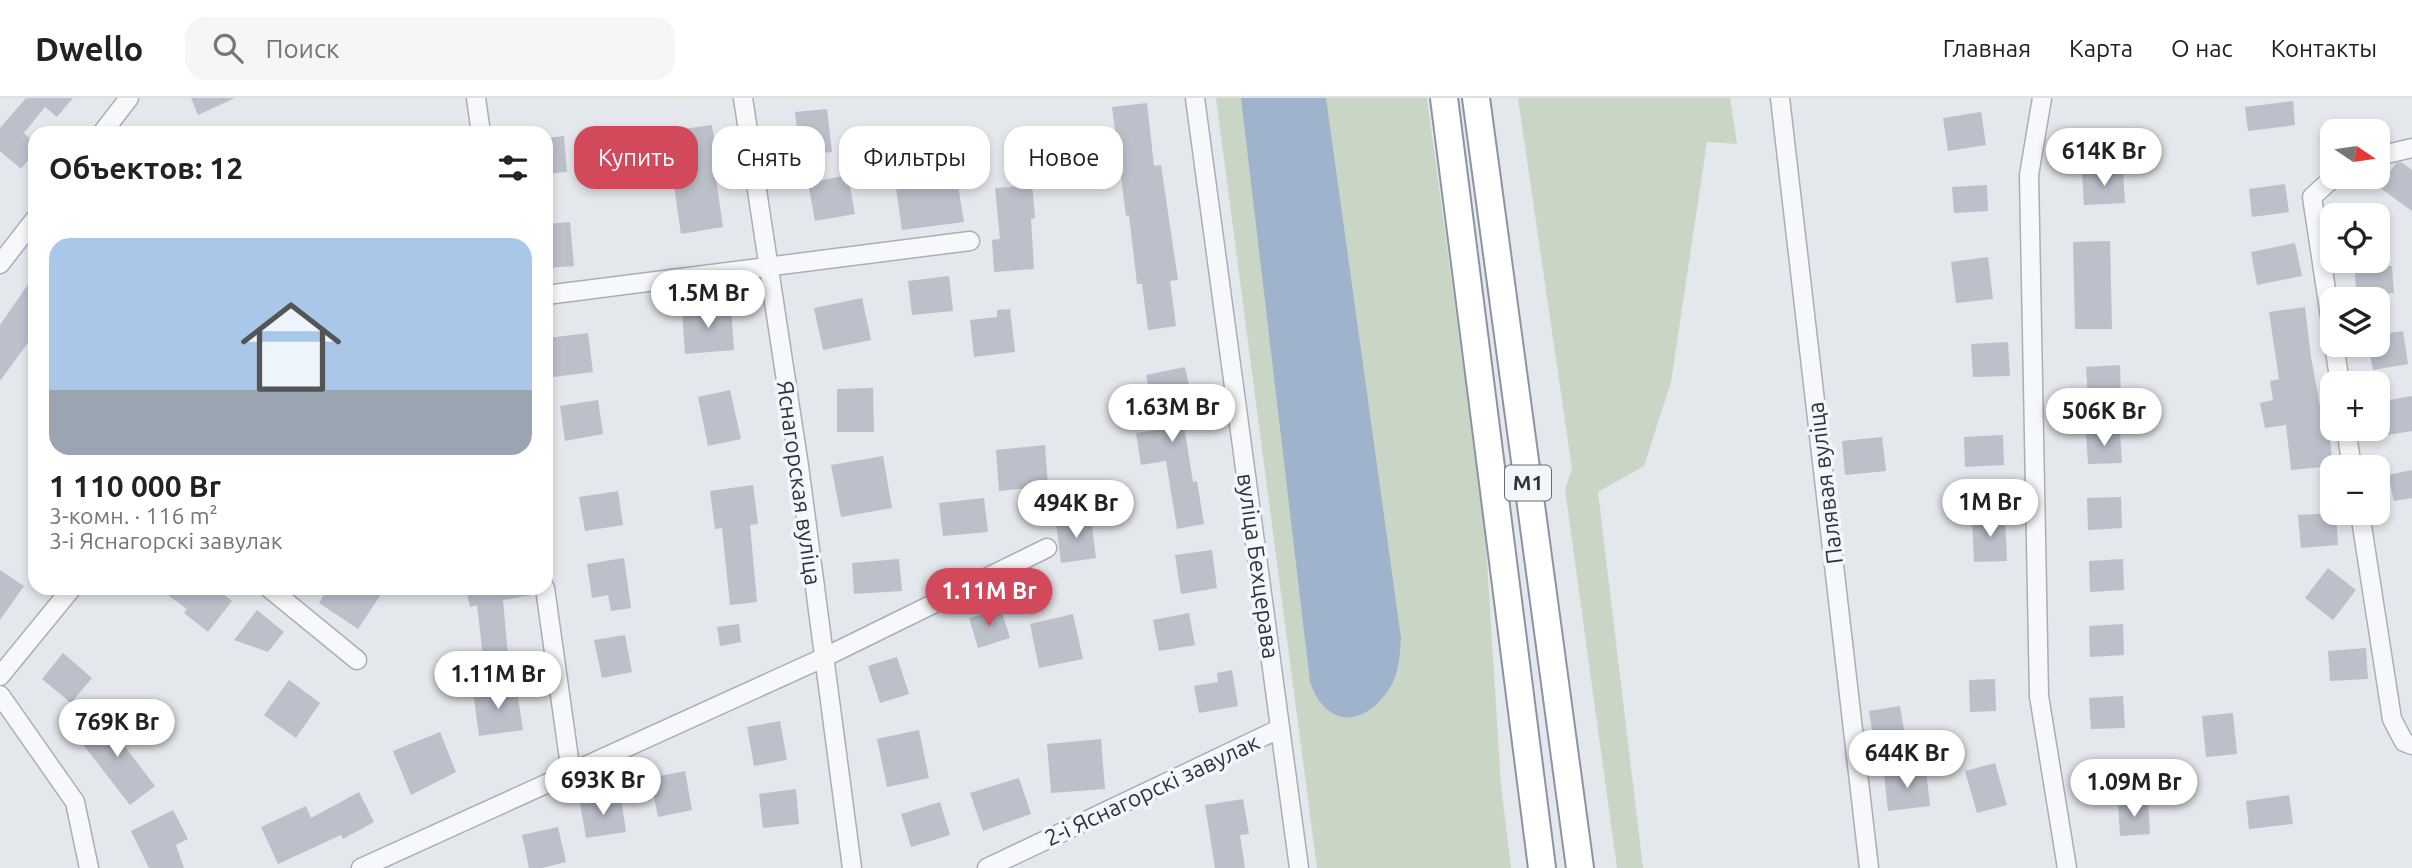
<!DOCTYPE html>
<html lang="ru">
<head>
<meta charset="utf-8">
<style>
	:root { --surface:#fff; --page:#f6f6f6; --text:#222; --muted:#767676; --line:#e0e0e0; --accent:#d1495b }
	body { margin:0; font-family:Ubuntu,sans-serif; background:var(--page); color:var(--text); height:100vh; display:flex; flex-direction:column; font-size:26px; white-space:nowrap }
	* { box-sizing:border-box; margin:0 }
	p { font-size:23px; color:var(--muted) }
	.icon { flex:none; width:38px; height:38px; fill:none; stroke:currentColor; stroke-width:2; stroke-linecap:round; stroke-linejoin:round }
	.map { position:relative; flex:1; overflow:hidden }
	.drawer { position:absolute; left:28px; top:28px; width:525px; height:469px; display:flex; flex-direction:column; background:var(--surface); border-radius:21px; box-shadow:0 4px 10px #0003 }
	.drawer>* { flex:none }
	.banner { position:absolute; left:574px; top:28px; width:665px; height:63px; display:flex; gap:14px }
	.needle { width:46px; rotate:103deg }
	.tools { position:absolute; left:2320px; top:21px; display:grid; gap:14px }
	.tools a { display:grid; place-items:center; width:70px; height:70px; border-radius:14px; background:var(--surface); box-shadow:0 4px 10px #0003; font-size:35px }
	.price { position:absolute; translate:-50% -60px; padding:0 16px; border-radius:24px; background:#fff; color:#222; font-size:23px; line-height:46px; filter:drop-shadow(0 2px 4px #0008) }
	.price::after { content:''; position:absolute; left:50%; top:42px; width:21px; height:16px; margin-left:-10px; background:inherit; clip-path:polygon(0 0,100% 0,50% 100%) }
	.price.selected { background:var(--accent); color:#fff }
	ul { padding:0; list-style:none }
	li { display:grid; align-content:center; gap:14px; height:371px; padding:0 21px }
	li+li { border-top:2px solid var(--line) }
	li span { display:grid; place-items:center; height:217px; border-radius:21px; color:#555 }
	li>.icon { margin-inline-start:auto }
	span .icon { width:126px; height:126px; fill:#fffc; stroke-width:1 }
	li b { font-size:30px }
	h2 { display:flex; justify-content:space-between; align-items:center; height:84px; padding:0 21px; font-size:30px }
	.tag { padding:0 24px; border-radius:21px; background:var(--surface); box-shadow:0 4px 10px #0003; font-size:24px; line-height:63px }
	.tag.selected { background:var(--accent); color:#fff }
	header { display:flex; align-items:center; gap:42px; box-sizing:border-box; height:98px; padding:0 35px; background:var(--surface); border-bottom:2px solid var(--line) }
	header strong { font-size:33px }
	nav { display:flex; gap:38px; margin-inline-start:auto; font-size:24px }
	.search { width:490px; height:63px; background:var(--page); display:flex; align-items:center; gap:18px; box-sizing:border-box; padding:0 24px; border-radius:21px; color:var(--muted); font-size:26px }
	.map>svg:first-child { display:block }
</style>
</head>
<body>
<header>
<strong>Dwello</strong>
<div class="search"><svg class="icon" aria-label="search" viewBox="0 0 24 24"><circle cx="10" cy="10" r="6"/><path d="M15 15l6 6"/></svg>Поиск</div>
<nav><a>Главная</a><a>Карта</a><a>О нас</a><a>Контакты</a></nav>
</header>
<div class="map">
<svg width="2412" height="770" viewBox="0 0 2412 770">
	<rect width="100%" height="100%" fill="#e4e7ec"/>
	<path fill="#c9d6c5" d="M1216 0H1427L1485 431 1501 687 1511 770H1317Z
		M1518 0H1730L1737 46 1707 44 1671 284 1644 368 1598 394 1643 770H1617L1565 391 1572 371Z"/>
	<path fill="#9fb4cc" d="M1241 0H1326L1401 540C1400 556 1399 574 1391 588 1366 629 1327 632 1310 584Z"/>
	<path fill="#bbc0ca" d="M26 0H73L57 19 45 9 24 35 35 45V54L21 71 0 53V30Z
		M191 0H235L198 17Z
		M2293 3 2295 27 2248 33 2245 9Z
		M1147 5 1154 68 1161 67 1178 182 1170 183 1176 228 1148 232 1142 186H1137L1129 117 1126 118 1112 9Z
		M827 11 832 54 800 57 795 14Z
		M1981 14 1986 47 1948 53 1943 20Z
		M712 27 718 68H714L723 129 681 136 672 74 668 75 662 34Z
		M564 38 567 74 546 76V40Z
		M2401 64 2412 72V113L2379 89 2396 65Z
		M2123 72 2125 105 2084 107 2082 75Z
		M848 77 855 116 815 123 808 85Z
		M957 81 964 124 902 132 896 90Z
		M2285 86 2289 114 2252 119 2249 91Z
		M1032 87 1035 120 1031 121 1034 171 994 174 992 142 1000 141 995 90Z
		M1987 87 1988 113 1954 115 1952 89Z
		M570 124 574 168 546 170V126Z
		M2110 143 2112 231H2075L2073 144Z
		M2295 145 2302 178 2257 187 2251 154Z
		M1988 159 1993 201 1956 205 1951 164Z
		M2392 168 2394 195 2356 197 2355 170Z
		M35 176V235L0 283V227Z
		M949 178 953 213 912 217 908 183Z
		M862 200 871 242 823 252 814 210Z
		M731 209 734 252 685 256 682 212Z
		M2305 209 2311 259 2326 342H2330L2333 368 2291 372 2286 327 2265 330 2260 305 2273 302 2270 283 2279 281 2269 214Z
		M1010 211 1015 254 974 259 970 222 997 219V212Z
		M2403 233 2408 266 2373 272 2368 247H2378V237Z
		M588 235 593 274 553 279 548 240Z
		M2008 244 2010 278 1973 279 1971 246Z
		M2120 267 2121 299 2088 300 2086 269Z
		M1185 269 1192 301 1180 303 1193 384 1197 383 1204 426 1177 431 1166 363 1141 367 1136 335 1157 332 1146 277Z
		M873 290 874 334H837V291Z
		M730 292 741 341 708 348 698 299Z
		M2412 298V333L2382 338 2378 304Z
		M598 302 603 336 565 343 560 308Z
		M2120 334 2122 365 2088 366 2086 335Z
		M2003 337 2004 367 1965 369 1964 339Z
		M1882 339 1886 373 1845 377 1842 343Z
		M1045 347 1048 388 999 393 996 352Z
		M883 358 892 410 841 419 831 367Z
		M2412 372V400L2394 403 2388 377Z
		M753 387 758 426 750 427 757 504 730 507 722 430 715 431 710 393Z
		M618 393 623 427 585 433 579 399Z
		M2121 399 2122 430 2088 432 2087 400Z
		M984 400 988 434 943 438 939 405Z
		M2336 415 2338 447 2301 450 2298 417Z
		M2005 418 2007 463 1974 464 1972 420Z
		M1091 420 1096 460 1061 465 1056 425Z
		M1212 452 1217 490 1181 496 1175 457Z
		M624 460 631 510 611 513 608 497 592 500 587 466Z
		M899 461 902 493 854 496 852 465Z
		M2123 461 2124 492 2090 494 2089 463Z
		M2328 470 2356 492 2333 522 2305 500Z
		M0 472 24 488 0 522Z
		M158 490H215L232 503 208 534 184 515 187 511Z
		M328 490H385L358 531 319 505Z
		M466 490H532V497L503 502 508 557 483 559 477 507 470 509Z
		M1001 511 1010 540 978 550 969 520Z
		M257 512 284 534 268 554 234 542Z
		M1189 515 1195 547 1159 553 1153 522Z
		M1073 516 1083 561 1039 570 1030 526Z
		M739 526 741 544 720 548 717 529Z
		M2123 526 2124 557 2090 559 2089 528Z
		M625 537 632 574 602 580 594 542Z
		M2366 550 2368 581 2330 583 2328 553Z
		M63 555 92 580 71 605 42 581Z
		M897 559 909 596 880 605 868 568Z
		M1232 572 1238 608 1199 615 1194 588 1218 584 1217 575Z
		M1995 581 1996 613 1970 614 1969 582Z
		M289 582 320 605 296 640 264 617Z
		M516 587 523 632 479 638 473 593Z
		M2123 598 2125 630 2091 631 2089 600Z
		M1900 608 1906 644 1875 649 1869 613Z
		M2233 615 2237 656 2206 659 2202 618Z
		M113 616 127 636 119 641 155 688 130 707 78 640Z
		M780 623 787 662 754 668 747 629Z
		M919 632 929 680 887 689 877 641Z
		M440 634 456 674 411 697 393 653Z
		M1101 641 1105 691 1051 695 1047 646Z
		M1995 665 2007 707 1977 715 1965 673Z
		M1926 671 1930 708 1888 713 1884 676Z
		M685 673 692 712 658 719 650 680Z
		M1019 680 1031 716 983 733 970 695Z
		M796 691 799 726 763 730 759 696Z
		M359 694 374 724 343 741 341 737 278 766 261 729 306 708 311 720Z
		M2289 697 2293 726 2249 731 2246 703Z
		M621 699 626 734 586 740 580 705Z
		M1243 701 1249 736 1240 737 1245 770H1215L1205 707Z
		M2148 703 2150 736 2120 738 2118 705Z
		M940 704 950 737 911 749 901 716Z
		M173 712 188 741 176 747 184 770H149L131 733Z
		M558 729 566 764 542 770H529L522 737Z"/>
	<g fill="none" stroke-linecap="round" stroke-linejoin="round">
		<defs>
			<path id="minor" d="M476 0 481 35
				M743 0 799 368 852 770
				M1195 0 1299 770
				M1780 0 1869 770
				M2042 0 2029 77 2039 598 2067 770
				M102 35 129 0
				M2378 58 2412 50
				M0 166 35 121
				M546 197 970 143
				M2333 238 2312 99 2334 79
				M2334 247 2340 285
				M2346 331 2352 369
				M2360 415 2392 621 2404 644 2412 647
				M269 490 357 562
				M545 490 571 675
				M0 578 72 490
				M0 597 75 704 89 770
				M361 770 823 560 1047 450
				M987 770 1279 631"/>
			<path id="highway" d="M1444 0 1542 770
				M1476 0 1580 770"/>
		</defs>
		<use href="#minor" stroke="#a9aeb7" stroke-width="21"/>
		<use href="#highway" stroke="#8b94a3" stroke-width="30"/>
		<use href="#minor" stroke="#f7f8fa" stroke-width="18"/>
		<use href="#highway" stroke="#fff" stroke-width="26"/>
	</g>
	<g text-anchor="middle" stroke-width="7" stroke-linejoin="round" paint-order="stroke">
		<rect fill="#f4f6f9" stroke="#676e7b" stroke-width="2" x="1505" y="367.5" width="46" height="35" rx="5"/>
		<g font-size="21" font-weight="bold" fill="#2b3445">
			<text x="1528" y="392">М1</text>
		</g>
		<g font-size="23" fill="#2b3445" stroke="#f4f6f9">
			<text transform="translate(799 385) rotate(82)" y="8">Яснагорская вуліца</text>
			<text transform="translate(1825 385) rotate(-97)" y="8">Палявая вуліца</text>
			<text transform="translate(1258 468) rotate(82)" y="8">вуліца Бехцерава</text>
			<text transform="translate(1152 692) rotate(-25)" y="8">2-і Яснагорскі завулак</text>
		</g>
	</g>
</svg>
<div class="tools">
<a><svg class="needle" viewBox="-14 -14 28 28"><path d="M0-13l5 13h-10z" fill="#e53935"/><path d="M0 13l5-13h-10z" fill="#767676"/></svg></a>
<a><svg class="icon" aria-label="locate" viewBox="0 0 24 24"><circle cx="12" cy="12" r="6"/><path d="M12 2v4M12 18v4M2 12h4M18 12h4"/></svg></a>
<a><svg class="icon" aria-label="layers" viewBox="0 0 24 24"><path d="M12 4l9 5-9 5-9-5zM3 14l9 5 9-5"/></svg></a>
<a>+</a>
<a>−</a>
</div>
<b class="price" style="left:2104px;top:90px">614K Br</b>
<b class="price" style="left:708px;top:232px">1.5M Br</b>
<b class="price" style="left:1172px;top:346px">1.63M Br</b>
<b class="price" style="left:2104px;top:350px">506K Br</b>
<b class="price" style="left:1990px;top:441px">1M Br</b>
<b class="price" style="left:1076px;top:442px">494K Br</b>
<b class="price selected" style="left:989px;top:530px">1.11M Br</b>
<b class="price" style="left:498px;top:613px">1.11M Br</b>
<b class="price" style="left:117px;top:661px">769K Br</b>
<b class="price" style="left:1907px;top:692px">644K Br</b>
<b class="price" style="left:603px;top:719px">693K Br</b>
<b class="price" style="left:2134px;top:721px">1.09M Br</b>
<div class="banner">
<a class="tag selected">Купить</a>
<a class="tag">Снять</a>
<a class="tag">Фильтры</a>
<a class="tag">Новое</a>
</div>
<section class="drawer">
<h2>Объектов: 12<svg class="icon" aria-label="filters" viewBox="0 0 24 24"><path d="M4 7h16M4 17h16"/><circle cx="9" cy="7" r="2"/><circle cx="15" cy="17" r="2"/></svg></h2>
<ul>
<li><span style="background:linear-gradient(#a9c7e8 70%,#9aa5b1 0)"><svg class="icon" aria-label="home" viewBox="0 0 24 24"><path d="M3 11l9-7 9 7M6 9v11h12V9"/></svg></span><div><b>1 110 000 Br</b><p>3-комн. · 116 m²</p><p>3-і Яснагорскі завулак</p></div></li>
</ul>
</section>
</div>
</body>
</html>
